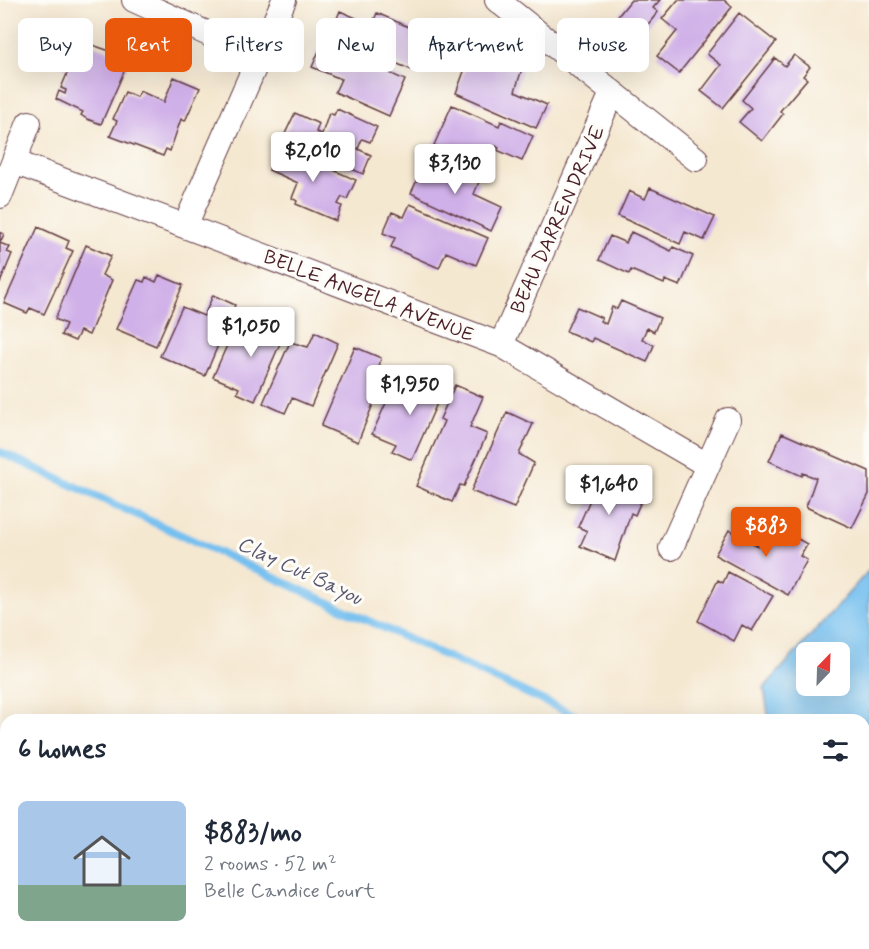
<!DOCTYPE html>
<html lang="en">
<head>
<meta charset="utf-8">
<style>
	:root { --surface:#fff; --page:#f6f6f7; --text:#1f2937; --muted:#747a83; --accent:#ea580c }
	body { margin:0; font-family:Mynerve,sans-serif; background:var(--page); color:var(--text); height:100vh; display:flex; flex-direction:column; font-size:22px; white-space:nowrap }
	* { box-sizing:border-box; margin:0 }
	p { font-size:20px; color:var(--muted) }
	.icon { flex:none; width:33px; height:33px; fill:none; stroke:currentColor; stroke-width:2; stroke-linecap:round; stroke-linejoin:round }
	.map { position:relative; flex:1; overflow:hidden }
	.side { position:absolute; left:0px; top:714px; width:870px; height:236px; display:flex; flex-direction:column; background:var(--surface); border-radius:18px 18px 0 0; box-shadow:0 6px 24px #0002 }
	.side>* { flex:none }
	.top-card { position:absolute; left:18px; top:18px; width:834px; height:54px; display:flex; gap:12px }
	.needle { width:39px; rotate:23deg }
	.buttons { position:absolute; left:796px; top:642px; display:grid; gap:12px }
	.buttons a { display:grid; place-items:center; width:54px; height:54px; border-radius:9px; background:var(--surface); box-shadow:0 6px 24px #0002; font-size:30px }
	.price { position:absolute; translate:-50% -51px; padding:0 14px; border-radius:6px; background:#fff; color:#222; font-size:20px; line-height:39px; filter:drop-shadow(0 2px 3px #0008) }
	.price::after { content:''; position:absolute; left:50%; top:36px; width:18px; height:14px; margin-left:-9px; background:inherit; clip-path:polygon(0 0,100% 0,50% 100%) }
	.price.active { background:var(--accent); color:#fff }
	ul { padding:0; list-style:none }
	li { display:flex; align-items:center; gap:18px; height:150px; padding:0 18px }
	li span { display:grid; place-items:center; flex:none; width:168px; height:120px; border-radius:9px; color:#555 }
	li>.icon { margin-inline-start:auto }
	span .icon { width:72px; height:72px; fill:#fffc; stroke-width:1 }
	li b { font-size:26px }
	h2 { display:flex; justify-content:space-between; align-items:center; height:72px; padding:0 18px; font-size:26px }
	.tag { padding:0 21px; border-radius:9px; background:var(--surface); box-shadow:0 6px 24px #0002; font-size:21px; line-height:54px }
	.tag.active { background:var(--accent); color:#fff }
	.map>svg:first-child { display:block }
</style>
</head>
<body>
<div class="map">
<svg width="869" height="949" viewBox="0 0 869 949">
	<rect width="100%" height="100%" fill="#fdfcf7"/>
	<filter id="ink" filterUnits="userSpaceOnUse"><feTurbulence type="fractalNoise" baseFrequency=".0167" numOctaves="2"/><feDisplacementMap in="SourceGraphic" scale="12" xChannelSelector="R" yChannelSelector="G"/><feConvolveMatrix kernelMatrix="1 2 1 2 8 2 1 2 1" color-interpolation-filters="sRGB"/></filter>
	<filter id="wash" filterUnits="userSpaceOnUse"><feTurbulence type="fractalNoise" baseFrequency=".008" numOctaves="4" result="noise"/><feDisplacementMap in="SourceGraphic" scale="24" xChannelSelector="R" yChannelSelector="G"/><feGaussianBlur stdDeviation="1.35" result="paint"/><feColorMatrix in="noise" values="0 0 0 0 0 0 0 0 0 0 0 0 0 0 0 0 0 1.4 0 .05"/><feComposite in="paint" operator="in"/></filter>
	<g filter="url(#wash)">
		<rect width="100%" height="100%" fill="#f5e8d1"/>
		<path fill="#76c0ef" stroke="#60708d" stroke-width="1.5" fill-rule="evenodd" d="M869 570V826L864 821V720H769L764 688ZM807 652H840V686H807Z"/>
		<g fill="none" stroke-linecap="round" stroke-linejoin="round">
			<path stroke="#76c0ef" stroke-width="8" d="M0 452 585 720
				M864 939 869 944"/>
		</g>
		<g id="blocks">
			<path fill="#d0b0e8" d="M631 0H660L653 8 658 12 636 39 614 21Z
				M678 0H724L732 7 679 73 657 56 677 31 662 19Z
				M340 11 372 25 377 13 429 36 414 71 330 35Z
				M739 13 776 42 723 108 701 91 721 65 707 54Z
				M75 39 130 58 101 124 87 119 81 115 83 112 56 99 59 91 65 94 66 90 61 88 69 69 62 67Z
				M323 42 405 80 389 116 335 92 341 79 312 67Z
				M477 49 522 69 515 91 547 105 536 128 456 93 466 66 459 62 464 50 475 53Z
				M794 55 810 67 803 76 807 79 780 111 783 114 762 141 739 122 751 108 742 100 775 58 785 66Z
				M174 77 200 88 185 121 181 119 170 151 166 149 163 156 110 136 117 121 113 119 125 92 137 97 140 91 164 102Z
				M452 105 499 126 501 121 533 136 522 161 497 150 499 148 496 146 486 168 434 145Z
				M337 109 377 127 370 142 362 139 358 149 371 155 363 174 283 138 295 113 319 124 316 132 322 134 329 113 334 115Z
				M279 146 356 180 347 199 342 197 338 204 342 206 336 221 296 204 297 201 292 198 298 183 269 170Z
				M427 159 479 182 474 194 502 207 491 231 411 193Z
				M650 188 715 217 704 240 685 232 680 244 618 216 629 191 645 199Z
				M410 204 488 238 476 265 446 252 439 268 391 247 395 238 383 233 392 212 404 217Z
				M38 227 69 241 66 248 73 251 44 314 30 308 27 313 4 303Z
				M0 232 4 234 0 243 10 247 7 252 12 254 0 283Z
				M631 232 671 251 673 247 693 256 680 286 665 280 664 284 631 270 629 274 599 260 610 236 626 243Z
				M86 245 111 256 102 275 112 280 89 335 80 331 75 341 61 335 66 324 55 319Z
				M159 275 183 285 156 346 116 329 138 280 144 282 146 277 156 282Z
				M213 295 235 305 205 376 160 356 182 307 204 316Z
				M621 301 660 318 654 332 647 328 642 339 654 345 647 362 593 338 591 342 566 331 577 307 602 318 600 321 606 324 612 307 617 309Z
				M264 315 288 325 255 401 237 393 239 388 213 377 232 334 244 340 246 335 254 338Z
				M315 332 338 343 311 406 292 398 285 413 263 403 290 342 308 347Z
				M355 347 381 358 378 371 385 374 358 442 321 426Z
				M421 372 446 383 412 460 392 451 396 444 372 434 390 394 402 399 405 393 411 396Z
				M455 385 483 397 470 427 487 434 464 486 460 485 452 502 416 486 444 421 440 419Z
				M507 412 533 424 519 454 534 463 514 508 471 491Z
				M782 433 869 471V494L852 528 806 507 816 478 803 473 802 476 769 461Z
				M601 475 645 492 635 515 631 513 615 561 580 546 587 531 578 527Z
				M780 529 807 544 800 556 807 560 788 595 715 555 729 530 758 546 764 534 774 539Z
				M728 572 773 596 752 631 742 625 734 641 698 621 718 580 723 583Z
				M52 944H94L109 949H50Z"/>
		</g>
	</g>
	<g filter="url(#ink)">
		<use href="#blocks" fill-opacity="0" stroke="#643d44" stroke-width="1.5"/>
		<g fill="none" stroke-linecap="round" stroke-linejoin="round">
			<defs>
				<path id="minor" d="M134 0 259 57
					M497 0 696 159
					M14 162 501 345 707 465
					M0 196 29 123
					M185 226 284 0
					M501 345 612 93
					M671 548 728 420"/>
			</defs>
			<use href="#minor" stroke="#643d44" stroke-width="26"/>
			<use href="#minor" stroke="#fff" stroke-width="24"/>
		</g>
	</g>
	<g text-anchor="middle" stroke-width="6" stroke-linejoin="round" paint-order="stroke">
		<g font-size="20" fill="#4a1f2b" stroke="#fdfcf7">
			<text transform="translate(557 219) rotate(-66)" y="7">BEAU DARREN DRIVE</text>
			<text transform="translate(369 295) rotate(21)" y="7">BELLE ANGELA AVENUE</text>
		</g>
		<g font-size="21" font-style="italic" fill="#595770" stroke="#fdfcf7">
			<text transform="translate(300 570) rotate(25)" y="7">Clay Cut Bayou</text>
		</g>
	</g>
</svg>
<div class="buttons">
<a><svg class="needle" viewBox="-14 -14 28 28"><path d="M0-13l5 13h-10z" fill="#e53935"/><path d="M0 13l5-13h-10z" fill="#747a83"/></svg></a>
</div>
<b class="price" style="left:313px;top:183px">$2,010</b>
<b class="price" style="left:455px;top:195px">$3,130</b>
<b class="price" style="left:251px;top:358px">$1,050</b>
<b class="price" style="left:410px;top:416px">$1,950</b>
<b class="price" style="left:609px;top:516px">$1,640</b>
<b class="price active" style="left:766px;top:558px">$883</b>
<div class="top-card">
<a class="tag">Buy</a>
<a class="tag active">Rent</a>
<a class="tag">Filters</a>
<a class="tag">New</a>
<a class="tag">Apartment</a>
<a class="tag">House</a>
</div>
<section class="side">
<h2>6 homes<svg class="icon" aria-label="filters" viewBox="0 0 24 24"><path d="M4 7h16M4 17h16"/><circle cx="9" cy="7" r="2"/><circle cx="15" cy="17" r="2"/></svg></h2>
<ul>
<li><span style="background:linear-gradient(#a9c7e8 70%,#7fa58c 0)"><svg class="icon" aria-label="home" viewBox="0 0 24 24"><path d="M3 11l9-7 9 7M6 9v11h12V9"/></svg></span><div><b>$883/mo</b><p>2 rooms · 52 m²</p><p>Belle Candice Court</p></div><svg class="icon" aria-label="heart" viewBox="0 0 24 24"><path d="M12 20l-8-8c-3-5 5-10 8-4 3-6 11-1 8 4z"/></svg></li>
</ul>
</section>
</div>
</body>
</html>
